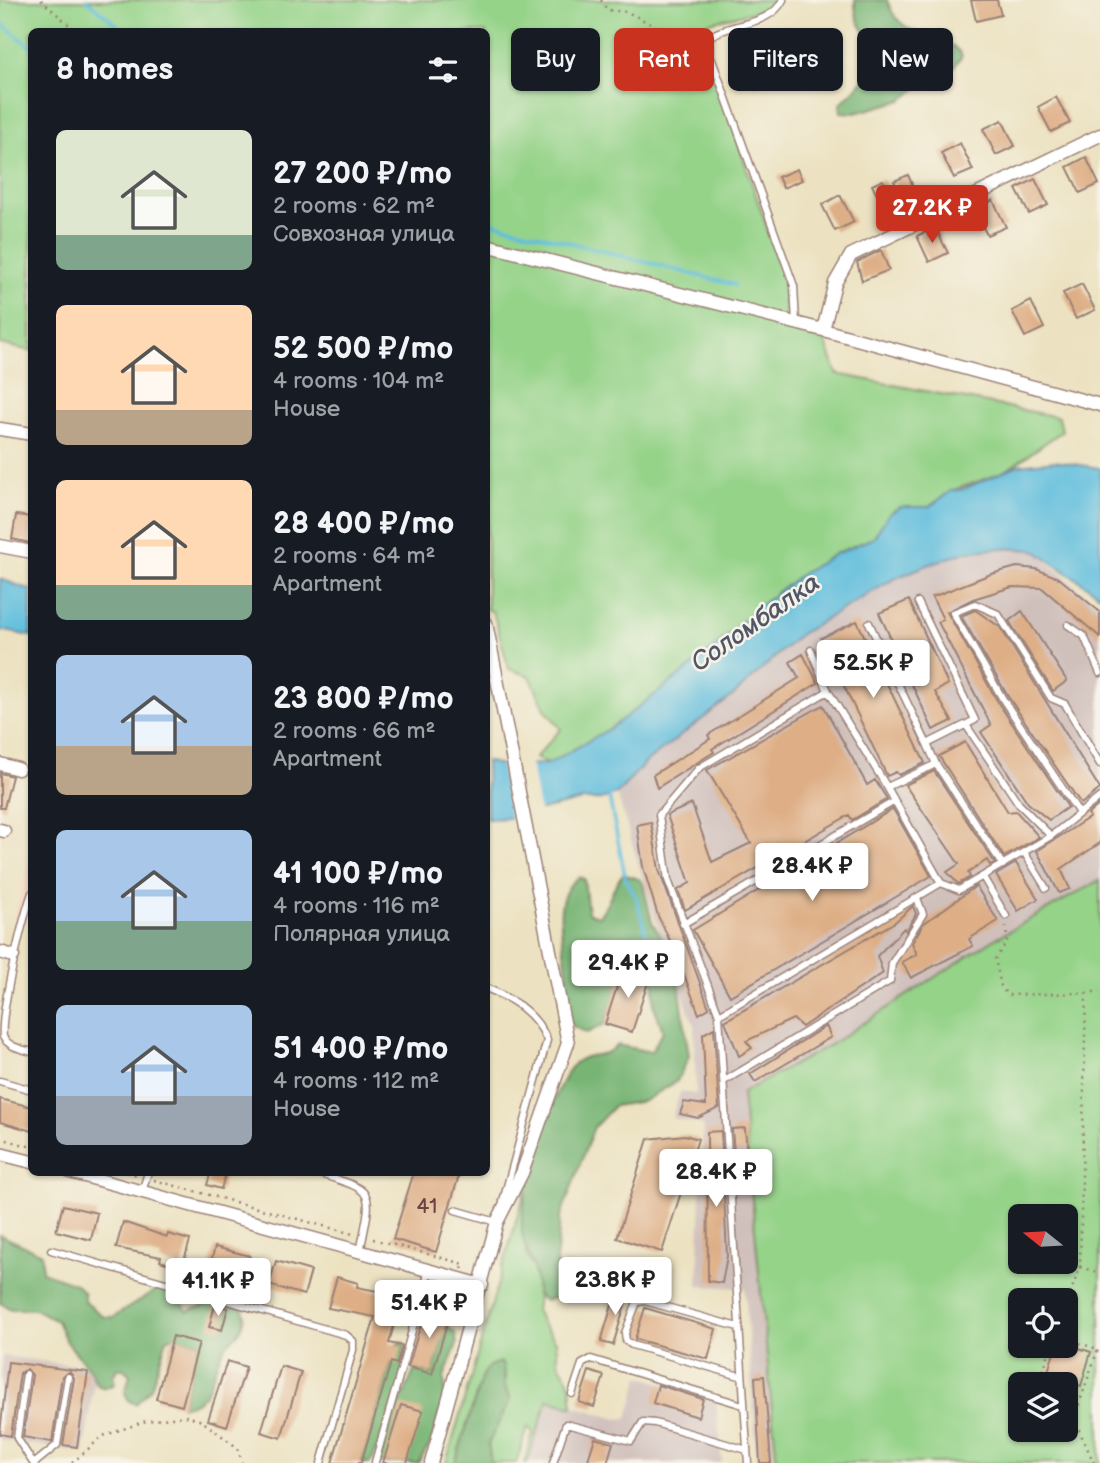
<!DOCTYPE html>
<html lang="en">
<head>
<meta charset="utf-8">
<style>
	:root { --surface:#171b24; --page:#242831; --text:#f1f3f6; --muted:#9ea1a6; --accent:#c8321e }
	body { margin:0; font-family:"Balsamiq Sans",sans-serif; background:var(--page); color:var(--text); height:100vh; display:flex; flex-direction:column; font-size:26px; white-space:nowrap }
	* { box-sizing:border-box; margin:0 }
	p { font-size:23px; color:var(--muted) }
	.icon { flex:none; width:38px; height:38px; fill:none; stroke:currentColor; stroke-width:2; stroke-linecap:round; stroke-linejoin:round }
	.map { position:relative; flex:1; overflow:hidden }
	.side { position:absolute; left:28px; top:28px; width:462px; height:1148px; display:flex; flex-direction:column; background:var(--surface); border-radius:10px; box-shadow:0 2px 5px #0004 }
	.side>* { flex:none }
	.hud { position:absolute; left:511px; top:28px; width:483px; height:63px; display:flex; gap:14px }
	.needle { width:46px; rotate:288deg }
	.fabs { position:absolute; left:1008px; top:1204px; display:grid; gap:14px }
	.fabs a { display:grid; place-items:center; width:70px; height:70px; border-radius:10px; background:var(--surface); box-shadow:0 2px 5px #0004; font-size:35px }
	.price { position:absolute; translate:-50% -60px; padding:0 16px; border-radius:7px; background:#fff; color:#222; font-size:23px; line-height:46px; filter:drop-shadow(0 2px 4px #0008) }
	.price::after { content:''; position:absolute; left:50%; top:42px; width:21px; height:16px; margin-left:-10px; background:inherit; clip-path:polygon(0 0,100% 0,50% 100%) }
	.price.on { background:var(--accent); color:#fff }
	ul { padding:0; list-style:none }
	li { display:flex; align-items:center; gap:21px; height:175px; padding:0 28px }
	li span { display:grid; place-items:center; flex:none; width:196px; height:140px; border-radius:10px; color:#555 }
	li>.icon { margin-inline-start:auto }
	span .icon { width:84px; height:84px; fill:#fffc; stroke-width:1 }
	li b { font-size:30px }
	h2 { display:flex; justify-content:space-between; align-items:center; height:84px; padding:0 28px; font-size:30px }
	.pill { padding:0 24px; border-radius:10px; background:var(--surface); box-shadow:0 2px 5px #0004; font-size:24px; line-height:63px }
	.pill.on { background:var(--accent); color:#fff }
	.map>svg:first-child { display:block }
</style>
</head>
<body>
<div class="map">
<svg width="1100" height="1463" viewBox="0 0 1100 1463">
	<rect width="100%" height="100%" fill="#f7f3e8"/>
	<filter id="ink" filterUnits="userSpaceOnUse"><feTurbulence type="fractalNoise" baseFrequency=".0143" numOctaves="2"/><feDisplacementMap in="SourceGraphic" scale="14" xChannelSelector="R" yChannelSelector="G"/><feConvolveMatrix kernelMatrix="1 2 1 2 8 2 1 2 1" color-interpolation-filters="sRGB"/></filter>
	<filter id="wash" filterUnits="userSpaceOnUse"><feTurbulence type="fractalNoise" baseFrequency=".00686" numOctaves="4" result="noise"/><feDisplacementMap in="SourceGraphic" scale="28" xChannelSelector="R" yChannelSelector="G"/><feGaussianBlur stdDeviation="1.57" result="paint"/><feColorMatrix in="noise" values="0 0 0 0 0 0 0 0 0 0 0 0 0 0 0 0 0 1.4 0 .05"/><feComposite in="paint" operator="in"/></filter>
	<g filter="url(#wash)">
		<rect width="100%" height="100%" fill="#ece2c1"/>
		<path fill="#f4d3c0" d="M31 859V921L14 916Z"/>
		<path fill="#d0c0bc" d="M1000 548 1034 550 1100 607V880L991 941 830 1045 742 1093 775 1463H757L745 1288 698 1286 703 1125 672 1118 680 1092 696 1094 694 1025 656 921 617 794 645 763 735 694 799 635 894 579 950 556Z
			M2 1356 96 1368 84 1452 0 1440Z
			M640 1376 716 1401 722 1463H527L548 1398 617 1419 628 1418Z"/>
		<path fill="#95d389" stroke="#70795a" stroke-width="2" fill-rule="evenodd" d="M0 0H775L766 9 710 22 701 35 784 277 785 328 823 335 837 374 1059 417 1062 431 1004 472 951 491 929 507H900L889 514 873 538 835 554 778 591 704 657 611 728 548 764 535 758 561 729 545 709 530 676 509 669 493 612 487 609 486 32H32L31 351 0 344Z
			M1100 880V1463H777L742 1093 830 1045 991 941ZM1020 1216H1066V1262H1020ZM1020 1300H1066V1346H1020ZM1020 1384H1066V1430H1020Z
			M525 1190 522 1227 527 1257 534 1268 538 1297 536 1310 542 1323 556 1341 558 1361 571 1386 573 1407 548 1399 527 1463H524L533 1432 528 1427 516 1463H491L488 1444 510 1397 505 1387V1374L477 1392 455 1463H446Z"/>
		<path fill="#78b575" stroke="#616a50" stroke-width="2" d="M855 0H887C901 46 949 30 962 56L954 67 939 71 902 100 855 113 841 112 840 104 865 79 884 74C876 67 878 63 875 54 870 32 854 27 855 0Z
			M623 874 639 879 643 884 652 922 676 962 689 1056 677 1081 644 1101 614 1106 594 1127 560 1218 556 1263 562 1276V1287L554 1298 545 1301 537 1295C536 1286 536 1276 534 1268 530 1256 523 1246 522 1232 520 1197 550 1088 575 1063 588 1051 603 1060 618 1045L651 1052 663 1031 654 1006V980L624 968 605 1024 587 1033 574 1027 568 1019C564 1001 568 983 566 964 563 935 550 897 579 877L584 879 588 913 599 916C611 902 612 886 623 874Z
			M0 1235 42 1254V1272L76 1284 84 1293V1301L104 1317H113L160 1288 177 1293 187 1311 218 1301 242 1308 245 1315C242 1335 235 1334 225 1347 209 1368 217 1402 182 1406L199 1343 173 1336 167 1339 151 1388 136 1404 129 1401 125 1393 130 1375 124 1369H117L113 1376 115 1384 105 1388 97 1385 90 1370 66 1341 57 1321 35 1309H11L0 1303Z
			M446 1326 455 1332 457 1344 444 1377 445 1394 432 1441 418 1463H379C382 1435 403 1399 413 1373L416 1370 432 1374Z
			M402 1342 405 1344 399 1398 394 1402 373 1459 370 1463H361L396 1345Z
			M500 1362 503 1365 505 1387 510 1401 488 1444 491 1462 455 1463 482 1377 489 1366Z"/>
		<path fill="#5fbddd" stroke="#546e84" stroke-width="2" d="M1055 461 1100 468V595L1034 550 1000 548 965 552 922 567 894 579 799 635 735 694 645 763 617 794 599 800H583L508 818 487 819 486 761 500 765 548 764 611 728 704 657 757 608 800 575 835 554 873 538 889 514 901 507H929L951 491 964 489 1018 465Z
			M0 579 31 590V636L0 630Z"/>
		<path fill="#ece2c1" d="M530 760 540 814 511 820 500 761Z"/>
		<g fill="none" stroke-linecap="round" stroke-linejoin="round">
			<path stroke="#5fbddd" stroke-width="3.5" d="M87 0 125 32
				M0 22 32 48
				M486 221 735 285
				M609 797 626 880 636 897 654 962"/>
		</g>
		<g id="blocks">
			<path fill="#deaf86" d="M971 0H997L1001 15 976 21Z
				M770 66 774 81 755 86 751 71Z
				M1056 97 1070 123 1051 132 1038 107Z
				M1002 120 1015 146 996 155 983 129Z
				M960 143 973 170 954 178 941 153Z
				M1086 157 1099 184 1080 193 1067 167Z
				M797 169 802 180 783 188 778 177Z
				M908 175 916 193 902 200 894 181Z
				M1035 179 1048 205 1029 214 1016 189Z
				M883 180 890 194 879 199 872 185Z
				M840 195 854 222 835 231 822 205Z
				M993 200 1006 227 987 235 974 210Z
				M935 227 948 253 929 262 917 236Z
				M881 250 889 270 862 281 857 262Z
				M1082 284 1095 310 1076 319 1063 293Z
				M1031 301 1044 328 1025 337 1012 311Z
				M16 515 32 517 30 543 12 539Z
				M1017 567 1036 569 1059 578 1100 612V637L1042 588 1012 587 973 599 947 612 999 704 1068 807 1049 820 1028 803 981 732 991 725 938 622 943 619 932 597 991 574Z
				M909 600 948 684 935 692 952 721 933 730 879 613Z
				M975 610 1000 627 1100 789 1081 804 1009 698 961 616Z
				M1022 611 1067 681 1053 691 1009 621Z
				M857 621 925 763 899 775 896 772 887 776 821 638Z
				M803 654 818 683 712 749 714 752 657 788 653 775 710 739 708 735 799 678 790 662Z
				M823 705 867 785 875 780 887 799 852 820 849 815 685 910 678 890 690 883 667 815 692 804 712 862 751 843 707 770Z
				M965 742 1008 812 1016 811 1039 837 1004 857 939 756Z
				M934 771 995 863 990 865 987 860 968 873 970 877 958 884 947 872 959 864 905 785Z
				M0 773 12 776 4 808H0Z
				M1100 804V843L1061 869 1070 889 1059 893 1037 851 1090 817 1088 814Z
				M893 809 931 876 730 996 693 930Z
				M651 822 659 870 709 1008 699 1014 675 951 658 916 643 867 637 825Z
				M1016 863 1038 899 1018 911 996 875Z
				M976 886 998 921 969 939 973 946 911 978 902 962 917 954 912 943 923 924Z
				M913 906 916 914 906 931 904 928 877 956 883 973 802 1027 793 1019 746 1041 752 1048 739 1056 725 1021 895 922Z
				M623 968 650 976 632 1032 605 1024Z
				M826 1026 831 1037 755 1082 750 1074Z
				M714 1028 719 1108 698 1118 680 1114 684 1102 706 1105 703 1034Z
				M0 1099 32 1107V1131L0 1122Z
				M745 1128 747 1152 734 1153 732 1129Z
				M721 1131 727 1256 722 1283 708 1281 707 1132Z
				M685 1135 698 1139 662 1252 617 1238 648 1139Z
				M211 1172H226L221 1189 207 1185Z
				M414 1172H460L436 1252 393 1239Z
				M63 1205 97 1213 91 1240 56 1231Z
				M123 1222 167 1237 168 1234 190 1240 182 1268 160 1261 161 1257 116 1248Z
				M215 1247 250 1256 243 1285 207 1276Z
				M276 1261 311 1271 304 1295 269 1285Z
				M337 1277 358 1283 357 1287 402 1296 389 1343 402 1346 397 1364 391 1362 361 1463H332L375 1317 328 1308Z
				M617 1288 629 1292 613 1345 601 1342Z
				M215 1305 228 1308 222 1330 209 1327Z
				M426 1307 450 1314 432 1374 408 1367Z
				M645 1308 716 1329 708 1359 635 1339Z
				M173 1336 199 1343 182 1406 156 1399Z
				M1066 1344 1091 1352 1081 1386 1078 1385 1074 1396 1066 1393V1384H1044L1056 1346Z
				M227 1361 246 1367 227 1426 208 1420Z
				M8 1362 88 1372 77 1447 63 1445 74 1378 70 1372 62 1376 52 1442 23 1437 32 1375 27 1369 20 1373 11 1436 0 1434Z
				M281 1366 301 1372 281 1438 261 1432Z
				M589 1371 604 1376 594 1407 579 1402Z
				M764 1376 771 1463H760L755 1377Z
				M658 1385 703 1399 698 1417 653 1403Z
				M401 1405 423 1411 407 1463H383Z
				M595 1438 613 1443 607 1463H590L588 1460Z"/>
		</g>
	</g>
	<g filter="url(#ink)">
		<use href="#blocks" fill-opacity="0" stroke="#9b8076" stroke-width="2"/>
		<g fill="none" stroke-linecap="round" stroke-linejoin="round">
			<defs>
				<path id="lane" d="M783 0C769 27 733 21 709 37L710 54 794 286 796 323
					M869 623 927 744
					M1068 625 1084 636 1100 673
					M811 650 828 691
					M966 725 1019 804 1051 836
					M936 764 1003 865
					M1079 813 1004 701 953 613 975 604 998 614 1051 698 1065 704 1100 764
					M1024 852 1046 888
					M983 877 1006 916
					M941 883 959 890 1051 836 1100 797
					M32 893C22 921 0 1013 3 1037 9 1047 21 1049 32 1052
					M683 924 895 801
					M486 988C513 999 536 1013 547 1040L503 1201
					M719 1015 941 883 887 787
					M726 1080 890 981 892 963 923 914 917 898
					M0 1081 32 1090
					M314 1172C377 1192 373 1187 360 1252
					M142 1192 148 1172
					M455 1210 497 1222
					M51 1250 346 1335 353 1341V1350L321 1463
					M738 1327 645 1301 637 1302 625 1333 626 1341 632 1345 740 1376
					M26 1374 17 1438 33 1463
					M572 1394 582 1364 591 1359 743 1405
					M375 1462 429 1270
					M35 1463 57 1445 68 1377
					M553 1463 566 1424 631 1441 643 1422 655 1423 747 1450
					M748 1463 719 1015 668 880 659 815 699 768 828 691 887 787 936 764 927 744 975 720 918 602"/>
				<path id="street" d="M486 245 823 330 1100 405
					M823 330 835 283 851 255 1100 135
					M0 429 32 434
					M0 546 32 552
					M0 764 18 769
					M0 830 4 831
					M0 952 13 956
					M0 1154 32 1162
					M70 1172 482 1285
					M431 1463 497 1222 522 1173 568 1043 486 623"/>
			</defs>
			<use href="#lane" stroke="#9b8076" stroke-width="9"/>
			<use href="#street" stroke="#9b8076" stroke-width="15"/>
			<path stroke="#9b8076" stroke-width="2.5" stroke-dasharray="2 5" stroke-linecap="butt" d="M41 0 77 32
				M601 0 607 10 627 12 701 49
				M1006 926 1007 942 995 959 1001 986 1007 995 1086 993 1080 1267 1066 1305
				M1086 993 1100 991
				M0 1138 32 1147
				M127 1172 137 1175
				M154 1180 353 1234
				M373 1239 464 1264 462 1269
				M1080 1267 1100 1273
				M1066 1339 1098 1349 1074 1419 1094 1463
				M1039 1384 1051 1346
				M1066 1413 1074 1419
				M72 1463 103 1436 146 1421 187 1416 202 1421 238 1448 242 1463"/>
			<use href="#lane" stroke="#fff" stroke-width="6"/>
			<use href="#street" stroke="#fff" stroke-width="12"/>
		</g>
	</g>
	<g text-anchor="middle" stroke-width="5" stroke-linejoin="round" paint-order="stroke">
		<g font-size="21" fill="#6f4342">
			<text x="427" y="1213">41</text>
		</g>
		<g font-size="26" font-style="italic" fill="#515669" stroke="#f7f3e8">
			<text transform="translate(755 622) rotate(-35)" y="9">Соломбалка</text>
		</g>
	</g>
</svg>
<div class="fabs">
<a><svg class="needle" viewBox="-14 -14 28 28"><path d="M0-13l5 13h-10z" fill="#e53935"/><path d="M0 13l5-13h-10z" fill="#9ea1a6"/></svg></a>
<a><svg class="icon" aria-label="locate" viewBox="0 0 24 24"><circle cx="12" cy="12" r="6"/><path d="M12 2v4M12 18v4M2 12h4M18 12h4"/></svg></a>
<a><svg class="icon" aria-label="layers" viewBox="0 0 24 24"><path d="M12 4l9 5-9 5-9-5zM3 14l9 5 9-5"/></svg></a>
</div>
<b class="price on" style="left:932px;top:245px">27.2K ₽</b>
<b class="price" style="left:873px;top:700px">52.5K ₽</b>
<b class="price" style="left:812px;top:903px">28.4K ₽</b>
<b class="price" style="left:628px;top:1000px">29.4K ₽</b>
<b class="price" style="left:716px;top:1209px">28.4K ₽</b>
<b class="price" style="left:615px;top:1317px">23.8K ₽</b>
<b class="price" style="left:218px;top:1318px">41.1K ₽</b>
<b class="price" style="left:429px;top:1340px">51.4K ₽</b>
<div class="hud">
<a class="pill">Buy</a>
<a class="pill on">Rent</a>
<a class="pill">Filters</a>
<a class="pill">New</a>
</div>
<section class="side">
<h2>8 homes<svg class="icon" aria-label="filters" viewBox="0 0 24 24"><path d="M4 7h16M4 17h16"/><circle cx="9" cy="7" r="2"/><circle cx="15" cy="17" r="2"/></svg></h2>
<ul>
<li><span style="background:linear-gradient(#dfe7d0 75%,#7fa58c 0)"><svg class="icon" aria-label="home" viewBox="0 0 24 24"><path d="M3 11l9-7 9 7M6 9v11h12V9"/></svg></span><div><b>27 200 ₽/mo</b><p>2 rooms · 62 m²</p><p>Совхозная улица</p></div></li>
<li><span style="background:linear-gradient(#ffd9b3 75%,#b9a48a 0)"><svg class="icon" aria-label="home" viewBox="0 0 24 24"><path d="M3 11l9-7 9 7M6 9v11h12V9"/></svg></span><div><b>52 500 ₽/mo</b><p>4 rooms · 104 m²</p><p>House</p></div></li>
<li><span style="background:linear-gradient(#ffd9b3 75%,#7fa58c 0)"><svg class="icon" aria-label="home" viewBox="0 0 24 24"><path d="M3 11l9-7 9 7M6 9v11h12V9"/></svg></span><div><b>28 400 ₽/mo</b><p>2 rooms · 64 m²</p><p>Apartment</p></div></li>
<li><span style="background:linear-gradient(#a9c7e8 65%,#b9a48a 0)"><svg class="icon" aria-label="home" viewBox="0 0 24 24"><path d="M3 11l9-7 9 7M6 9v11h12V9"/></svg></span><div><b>23 800 ₽/mo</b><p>2 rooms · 66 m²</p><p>Apartment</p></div></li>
<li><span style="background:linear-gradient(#a9c7e8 65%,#7fa58c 0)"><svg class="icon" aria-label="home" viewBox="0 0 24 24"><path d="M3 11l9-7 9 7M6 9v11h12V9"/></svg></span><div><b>41 100 ₽/mo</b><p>4 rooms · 116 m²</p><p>Полярная улица</p></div></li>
<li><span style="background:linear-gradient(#a9c7e8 65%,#9aa5b1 0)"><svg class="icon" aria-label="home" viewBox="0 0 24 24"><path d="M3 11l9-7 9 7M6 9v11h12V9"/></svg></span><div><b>51 400 ₽/mo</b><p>4 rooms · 112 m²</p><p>House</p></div></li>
</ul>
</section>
</div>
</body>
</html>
